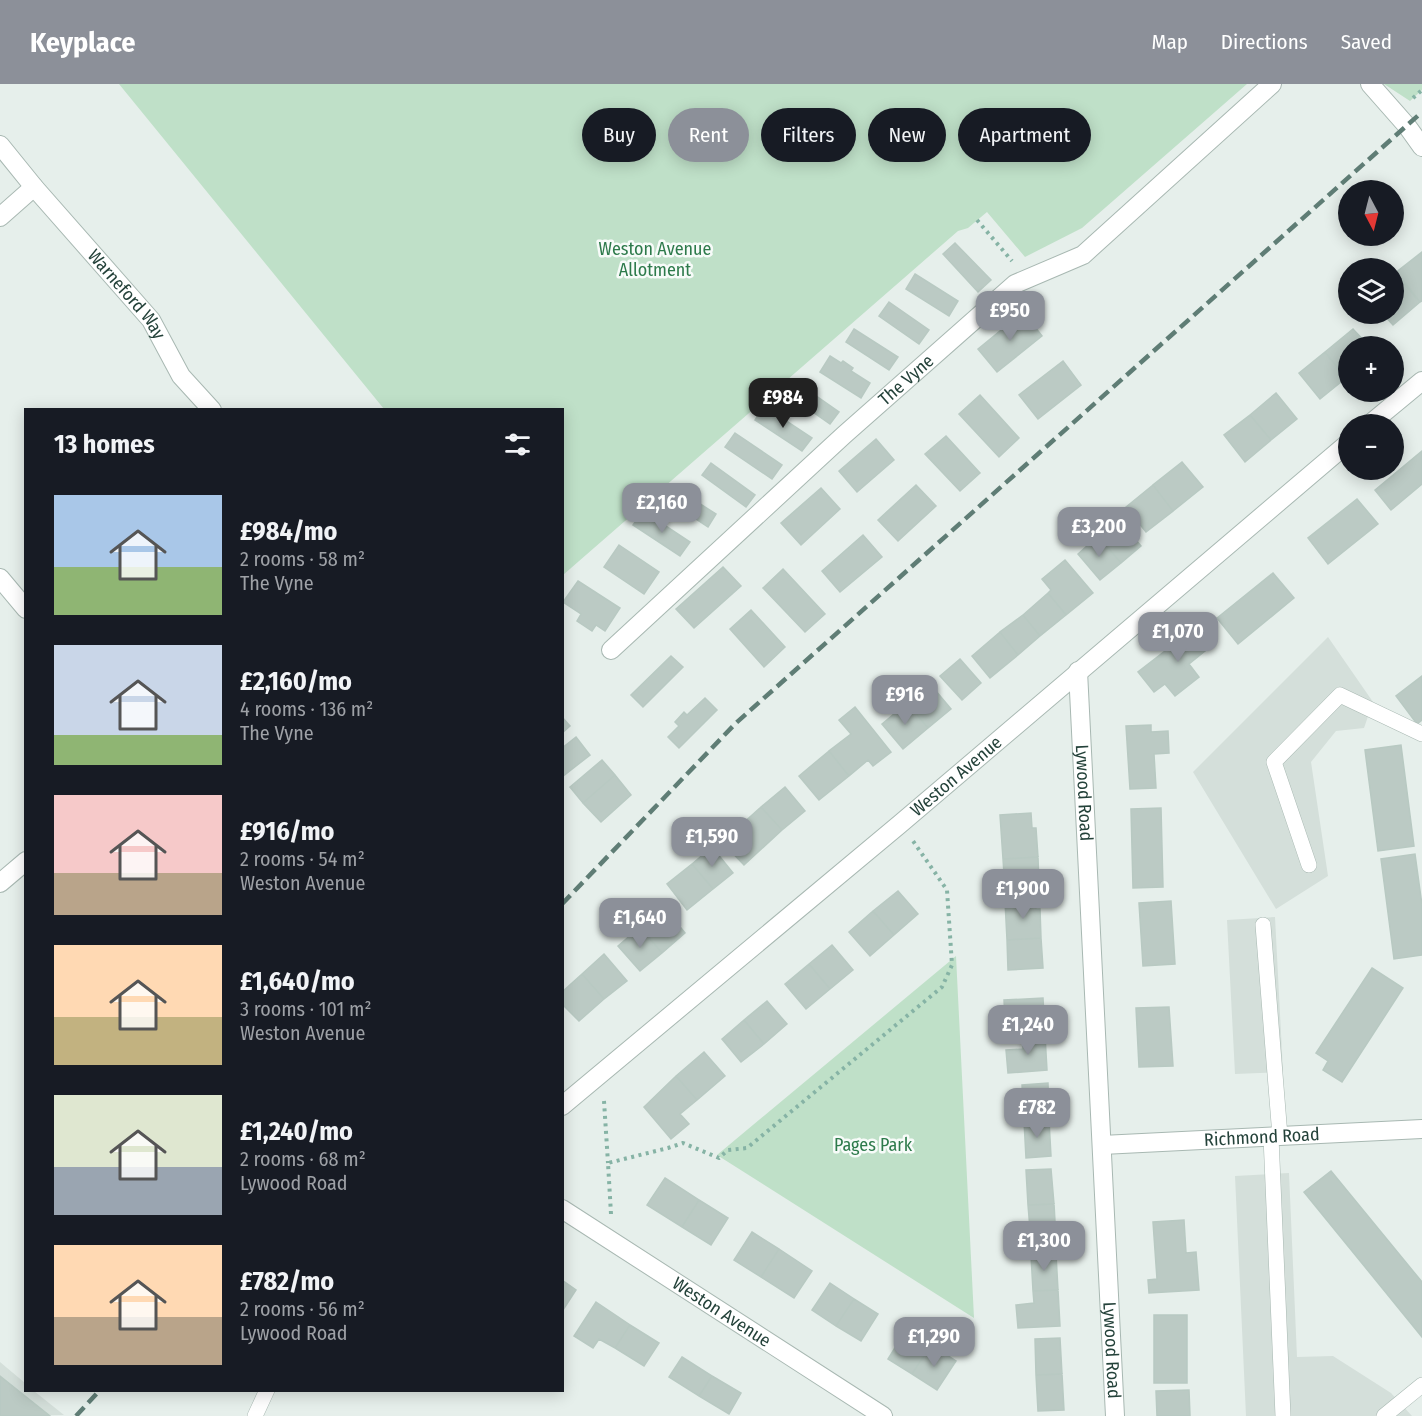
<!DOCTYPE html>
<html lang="en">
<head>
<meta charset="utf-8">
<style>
	:root { --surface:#171b24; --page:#20242c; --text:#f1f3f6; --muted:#9ea1a6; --accent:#8c9099 }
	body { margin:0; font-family:"Fira Sans Condensed",sans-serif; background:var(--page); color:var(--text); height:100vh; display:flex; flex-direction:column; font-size:22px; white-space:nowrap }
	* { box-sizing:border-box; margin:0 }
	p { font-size:20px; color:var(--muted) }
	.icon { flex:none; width:33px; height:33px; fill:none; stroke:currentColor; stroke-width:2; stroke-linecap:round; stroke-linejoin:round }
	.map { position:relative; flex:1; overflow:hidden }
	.side { position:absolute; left:24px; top:324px; width:540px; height:984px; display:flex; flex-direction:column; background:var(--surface); border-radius:0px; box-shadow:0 3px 15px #0003 }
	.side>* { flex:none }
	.hud { position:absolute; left:582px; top:24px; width:570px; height:54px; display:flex; gap:12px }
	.needle { width:39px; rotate:173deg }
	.fabs { position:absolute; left:1338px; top:96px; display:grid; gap:12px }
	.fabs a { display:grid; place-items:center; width:66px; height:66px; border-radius:50%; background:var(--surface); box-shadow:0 3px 15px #0003; font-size:30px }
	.price { position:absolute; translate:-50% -51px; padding:0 14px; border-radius:12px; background:var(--accent); color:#fff; font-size:20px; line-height:39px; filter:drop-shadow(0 2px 3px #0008) }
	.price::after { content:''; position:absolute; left:50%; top:36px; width:18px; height:14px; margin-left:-9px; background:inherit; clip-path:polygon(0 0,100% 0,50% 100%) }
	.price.current { background:#222; color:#fff }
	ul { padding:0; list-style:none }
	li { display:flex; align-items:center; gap:18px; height:150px; padding:0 30px }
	li span { display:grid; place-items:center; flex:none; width:168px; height:120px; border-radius:0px; color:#555 }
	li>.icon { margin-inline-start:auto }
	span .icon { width:72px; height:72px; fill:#fffc; stroke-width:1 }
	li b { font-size:26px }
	h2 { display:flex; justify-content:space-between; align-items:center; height:72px; padding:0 30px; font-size:26px }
	.chip { padding:0 21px; border-radius:27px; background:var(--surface); box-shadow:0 3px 15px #0003; font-size:21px; line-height:54px }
	.chip.current { background:var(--accent); color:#fff }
	header { display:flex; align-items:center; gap:36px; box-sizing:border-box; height:84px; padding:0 30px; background:var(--accent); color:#fff }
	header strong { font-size:28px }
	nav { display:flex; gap:33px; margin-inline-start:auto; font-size:21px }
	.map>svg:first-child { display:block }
</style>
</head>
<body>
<header>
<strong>Keyplace</strong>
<nav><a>Map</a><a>Directions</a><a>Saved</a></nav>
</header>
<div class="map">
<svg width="1422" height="1332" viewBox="0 0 1422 1332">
	<rect width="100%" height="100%" fill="#e6efeb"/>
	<path fill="#d4dfda" d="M1328 553 1373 618 1364 644 1336 647 1311 678 1328 792 1276 825 1193 688Z
		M1275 833 1283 988 1235 990 1227 836Z
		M1289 1089 1297 1273 1333 1272 1391 1309 1412 1332H1246L1235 1092Z
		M0 1278 25 1299 26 1306 34 1307 64 1331 0 1332Z"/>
	<path fill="#bfe0c8" d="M119 0H1247L1082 144 1025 173 987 128 968 144 958 147 563 491 562 326 384 325Z
		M1384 0H1422V6L1410 17Z
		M956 872 974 1234 717 1071Z"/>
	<path fill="#bbcac4" stroke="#b8c9c2" stroke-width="1.5" d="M955 159 991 196 978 208 943 170Z
		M1422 168V217L1420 218 1395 189Z
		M915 190 958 217 949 232 906 205Z
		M1401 194 1420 218 1393 241 1383 230H1394V200Z
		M889 218 929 246 919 260 879 232Z
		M1023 228 1042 252 997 288 978 265Z
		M854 245 898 273 889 286 846 258Z
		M1353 245 1369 262H1348V292L1346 294 1325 268Z
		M1325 268 1346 294 1320 315 1299 289Z
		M830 272 841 279 843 277 853 284 851 287 870 299 861 314 820 288Z
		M1063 277 1081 301 1038 335 1019 311Z
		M792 295 839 328 830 340 783 307Z
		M1276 309 1297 335 1271 356 1250 331Z
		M980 311 1019 354 999 373 959 330Z
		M764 322 812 354 802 367 755 336Z
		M1250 331 1271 356 1245 378 1224 351Z
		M735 349 782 381 772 395 725 363Z
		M946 352 980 389 960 407 925 370Z
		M876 355 894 376 857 408 839 387Z
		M1422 367V400L1391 426 1375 406Z
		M1182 378 1203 403 1173 427 1153 401Z
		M711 379 755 411 746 423 702 391Z
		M916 401 936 422 898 457 878 436Z
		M1153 401 1173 427 1146 448 1126 423Z
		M672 402 716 430 708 443 664 414Z
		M821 404 840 425 801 461 781 439Z
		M1357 415 1378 440 1328 480 1308 454Z
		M643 427 690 458 680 472 633 441Z
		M1118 435 1141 462 1121 479 1098 452Z
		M863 451 882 473 840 508 822 487Z
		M1098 452 1121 479 1100 496 1078 470Z
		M619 461 659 488 644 510 604 483Z
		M1065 476 1093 509 1066 531 1048 509 1051 506 1042 495Z
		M723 483 741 502 694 544 676 525Z
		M783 485 825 530 805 548 763 504Z
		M1273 489 1294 514 1238 560 1217 534Z
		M578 497 620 524 605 547 596 541 592 547 577 537 581 530 563 518Z
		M1048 509 1066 531 1040 552 1023 531Z
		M751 526 785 563 764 583 730 545Z
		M1023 531 1040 552 1018 571 1000 548Z
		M1200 540 1215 559 1189 580 1199 593 1175 612 1165 600 1154 608 1138 588Z
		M1000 548 1018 571 990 594 972 572Z
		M671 572 683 583 643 623 631 611Z
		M960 575 981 599 962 616 940 592Z
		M1422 592V636L1417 640 1396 612Z
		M930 600 951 625 928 644 907 619Z
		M705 614 717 626 679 664 668 653 679 642 675 638 684 628 687 631Z
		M907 619 928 644 903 665 882 640Z
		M855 623 891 668 873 682 868 676 849 692 829 667 851 650 839 636Z
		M562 633 570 642 562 649Z
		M1151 641V648L1168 647 1169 669 1154 670 1156 704 1130 705 1126 642Z
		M576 653 590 671 562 693V664Z
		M1401 661 1414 762 1378 767 1365 666Z
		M829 667 849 692 819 716 799 692Z
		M602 676 615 691 583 719 570 703Z
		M615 691 631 711 601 738 583 719Z
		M785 703 805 727 782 746 761 723Z
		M761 723 782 746 744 781 722 758Z
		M1161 724 1163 803 1133 804 1131 725Z
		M1031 729 1032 744H1036L1038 773 1003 775 1000 731Z
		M712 763 733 789 713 805 692 780Z
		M1415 770 1422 821V871L1394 875 1381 775Z
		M1038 773 1039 802 1005 805 1003 775Z
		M692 780 713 805 687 826 667 800Z
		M898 807 918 830 894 851 873 827Z
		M1035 816 1036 825H1040L1041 854 1007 856 1005 817Z
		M1171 817 1175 880 1143 882 1139 819Z
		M664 823 685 849 662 869 640 843Z
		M873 827 894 851 870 872 849 848Z
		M640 843 662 869 640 887 618 862Z
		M1041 854 1043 884 1008 886 1007 856Z
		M832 861 853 886 830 905 809 880Z
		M604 870 627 897 604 915 582 890Z
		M809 880 830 905 806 925 785 900Z
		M1372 884 1403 904 1342 998 1323 986 1328 977 1316 969Z
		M582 890 604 915 579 937 562 920V908Z
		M1043 914 1045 951 1023 952 1021 933 1005 935 1004 916Z
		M767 917 787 940 764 960 744 936Z
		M1169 923 1173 982 1139 983 1136 924Z
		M744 936 764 960 741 978 722 955Z
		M1045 951 1047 986 1008 989 1006 966 1023 965V952Z
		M704 968 725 992 697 1016 676 992Z
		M676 992 697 1016 680 1030 689 1040 671 1055 644 1023Z
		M1048 999 1049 1036 1024 1037 1022 1001Z
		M1049 1036 1051 1072 1026 1074 1024 1037Z
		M1051 1085 1054 1120 1028 1121 1026 1086Z
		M1331 1087 1422 1198V1253L1304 1108Z
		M665 1094 699 1116 682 1143 647 1121Z
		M699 1116 728 1134 711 1161 682 1143Z
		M1054 1120 1056 1155 1031 1157 1028 1121Z
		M1184 1136 1186 1169 1196 1168 1199 1206 1149 1209 1148 1196 1157 1195 1153 1138Z
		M752 1148 779 1165 761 1193 734 1176Z
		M779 1165 812 1187 794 1214 761 1193Z
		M1056 1170 1058 1206 1033 1207 1031 1171Z
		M562 1196 576 1206 563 1226H562Z
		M830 1199 854 1215 836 1242 812 1226Z
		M1058 1206 1060 1242 1018 1244 1016 1221 1034 1219 1033 1207Z
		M854 1215 878 1230 861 1257 836 1242Z
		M596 1218 630 1241 615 1264 599 1255 593 1264 574 1252Z
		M1154 1231H1187V1299H1154Z
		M630 1241 659 1259 644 1282 615 1264Z
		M906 1246 931 1261 912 1290 888 1275Z
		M1060 1254 1062 1290 1036 1291 1035 1255Z
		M931 1261 956 1277 937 1306 912 1290Z
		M682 1273 712 1292 699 1312 669 1293Z
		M1062 1290 1064 1326 1038 1327 1036 1291Z
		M0 1292 50 1332H0Z
		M712 1292 741 1309 729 1330 699 1312Z
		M1189 1306 1190 1332H1157L1156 1307Z"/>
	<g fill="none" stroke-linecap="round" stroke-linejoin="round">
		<defs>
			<path id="service" d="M1309 781 1274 678 1340 611 1422 650
				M1263 841 1280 1052
				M1271 1053 1283 1332
				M255 1332 267 1306
				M1384 1332 1422 1301"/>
			<g id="minor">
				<path d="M1370 0 1407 42 1422 63"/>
				<path id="s1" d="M0 61 34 103 151 236 181 292 212 326"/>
				<path d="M0 133 34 103"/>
				<path d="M1370 340 1422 297"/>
				<path d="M0 494 26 525"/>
				<path id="s2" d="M611 566 844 351 1015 200 1083 171 1272 0"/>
				<path id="s3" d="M1078 587 1115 1332"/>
				<path d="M0 799 26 777"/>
				<path id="s4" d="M562 1022 900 740 1348 359"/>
				<path id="s5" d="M1102 1061 1422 1045"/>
				<path id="s6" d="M562 1125 883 1332"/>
			</g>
		</defs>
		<use href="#service" stroke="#a8b8b2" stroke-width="16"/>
		<use href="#minor" stroke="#a8b8b2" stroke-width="20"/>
		<path stroke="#86b3a5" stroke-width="4" stroke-dasharray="3 4.5" stroke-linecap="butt" d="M1413 14 1422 6
			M977 136 1012 177
			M604 1017 608 1079
			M611 1130 608 1079 668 1064 683 1059 719 1074 728 1066 747 1064 942 903 952 881 947 806 913 757"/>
		<use href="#service" stroke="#fff" stroke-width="15"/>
		<use href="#minor" stroke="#fff" stroke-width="18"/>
		<path stroke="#5f7d75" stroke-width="4.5" stroke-dasharray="12 6" stroke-linecap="butt" d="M562 820 736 639 1422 28
			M76 1332 100 1306"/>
	</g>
	<g text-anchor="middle" stroke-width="5" stroke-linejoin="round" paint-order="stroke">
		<g font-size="18" fill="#2d7a4b" stroke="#f7fbf9">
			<text x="655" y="171">Weston Avenue<tspan x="655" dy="21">Allotment</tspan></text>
			<text x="873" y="1067">Pages Park</text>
		</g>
		<g font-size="18" fill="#24423a" stroke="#f7fbf9">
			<text dy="6" stroke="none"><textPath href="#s1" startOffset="196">Warneford Way</textPath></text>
			<text dy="6" stroke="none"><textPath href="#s2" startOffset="400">The Vyne</textPath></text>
			<text dy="6" stroke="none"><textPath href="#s4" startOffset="514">Weston Avenue</textPath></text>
			<text dy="6" stroke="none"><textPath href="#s3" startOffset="122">Lywood Road</textPath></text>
			<text dy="6" stroke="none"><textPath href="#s5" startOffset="160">Richmond Road</textPath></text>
			<text dy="6" stroke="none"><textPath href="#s6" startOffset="190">Weston Avenue</textPath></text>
			<text dy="6" stroke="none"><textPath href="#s3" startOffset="680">Lywood Road</textPath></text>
		</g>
	</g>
</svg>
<div class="fabs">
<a><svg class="needle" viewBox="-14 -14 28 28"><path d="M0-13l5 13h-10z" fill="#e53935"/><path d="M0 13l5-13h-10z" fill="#9ea1a6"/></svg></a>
<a><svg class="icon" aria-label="layers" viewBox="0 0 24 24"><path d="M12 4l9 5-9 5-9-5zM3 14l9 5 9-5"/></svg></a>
<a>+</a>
<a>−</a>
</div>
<b class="price" style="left:1010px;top:258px">£950</b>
<b class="price current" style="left:783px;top:345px">£984</b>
<b class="price" style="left:662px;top:450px">£2,160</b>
<b class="price" style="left:1099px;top:474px">£3,200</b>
<b class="price" style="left:1178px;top:579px">£1,070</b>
<b class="price" style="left:905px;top:642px">£916</b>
<b class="price" style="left:712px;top:784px">£1,590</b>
<b class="price" style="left:1023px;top:836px">£1,900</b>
<b class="price" style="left:640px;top:865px">£1,640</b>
<b class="price" style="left:1028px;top:972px">£1,240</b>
<b class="price" style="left:1037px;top:1055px">£782</b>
<b class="price" style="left:1044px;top:1188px">£1,300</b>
<b class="price" style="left:934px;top:1284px">£1,290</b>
<div class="hud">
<a class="chip">Buy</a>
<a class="chip current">Rent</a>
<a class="chip">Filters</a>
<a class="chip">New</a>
<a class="chip">Apartment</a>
</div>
<section class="side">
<h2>13 homes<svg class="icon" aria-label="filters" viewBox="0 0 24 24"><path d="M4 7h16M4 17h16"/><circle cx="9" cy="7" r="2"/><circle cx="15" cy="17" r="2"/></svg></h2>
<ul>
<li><span style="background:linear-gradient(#a9c7e8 60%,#8fb573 0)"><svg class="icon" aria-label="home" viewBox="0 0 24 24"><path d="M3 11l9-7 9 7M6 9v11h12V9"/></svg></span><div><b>£984/mo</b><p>2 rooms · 58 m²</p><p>The Vyne</p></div></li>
<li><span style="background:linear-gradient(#c9d6e8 75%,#8fb573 0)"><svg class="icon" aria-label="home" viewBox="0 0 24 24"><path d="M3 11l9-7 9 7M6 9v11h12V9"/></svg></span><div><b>£2,160/mo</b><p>4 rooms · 136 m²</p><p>The Vyne</p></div></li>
<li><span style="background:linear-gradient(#f6c9c9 65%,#b9a48a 0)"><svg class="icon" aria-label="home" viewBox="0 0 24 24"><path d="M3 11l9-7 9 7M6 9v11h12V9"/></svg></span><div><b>£916/mo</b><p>2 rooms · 54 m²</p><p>Weston Avenue</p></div></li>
<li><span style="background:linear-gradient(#ffd9b3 60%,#c2b280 0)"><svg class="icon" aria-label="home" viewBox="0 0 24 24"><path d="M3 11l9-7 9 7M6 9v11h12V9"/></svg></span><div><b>£1,640/mo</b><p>3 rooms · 101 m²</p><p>Weston Avenue</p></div></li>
<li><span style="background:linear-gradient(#dfe7d0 60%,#9aa5b1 0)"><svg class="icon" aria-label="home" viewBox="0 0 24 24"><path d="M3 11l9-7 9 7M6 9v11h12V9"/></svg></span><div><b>£1,240/mo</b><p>2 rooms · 68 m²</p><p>Lywood Road</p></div></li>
<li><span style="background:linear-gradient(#ffd9b3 60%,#b9a48a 0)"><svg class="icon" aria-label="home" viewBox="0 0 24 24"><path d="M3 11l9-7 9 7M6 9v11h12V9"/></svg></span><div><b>£782/mo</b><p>2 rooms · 56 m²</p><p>Lywood Road</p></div></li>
</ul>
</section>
</div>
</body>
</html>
